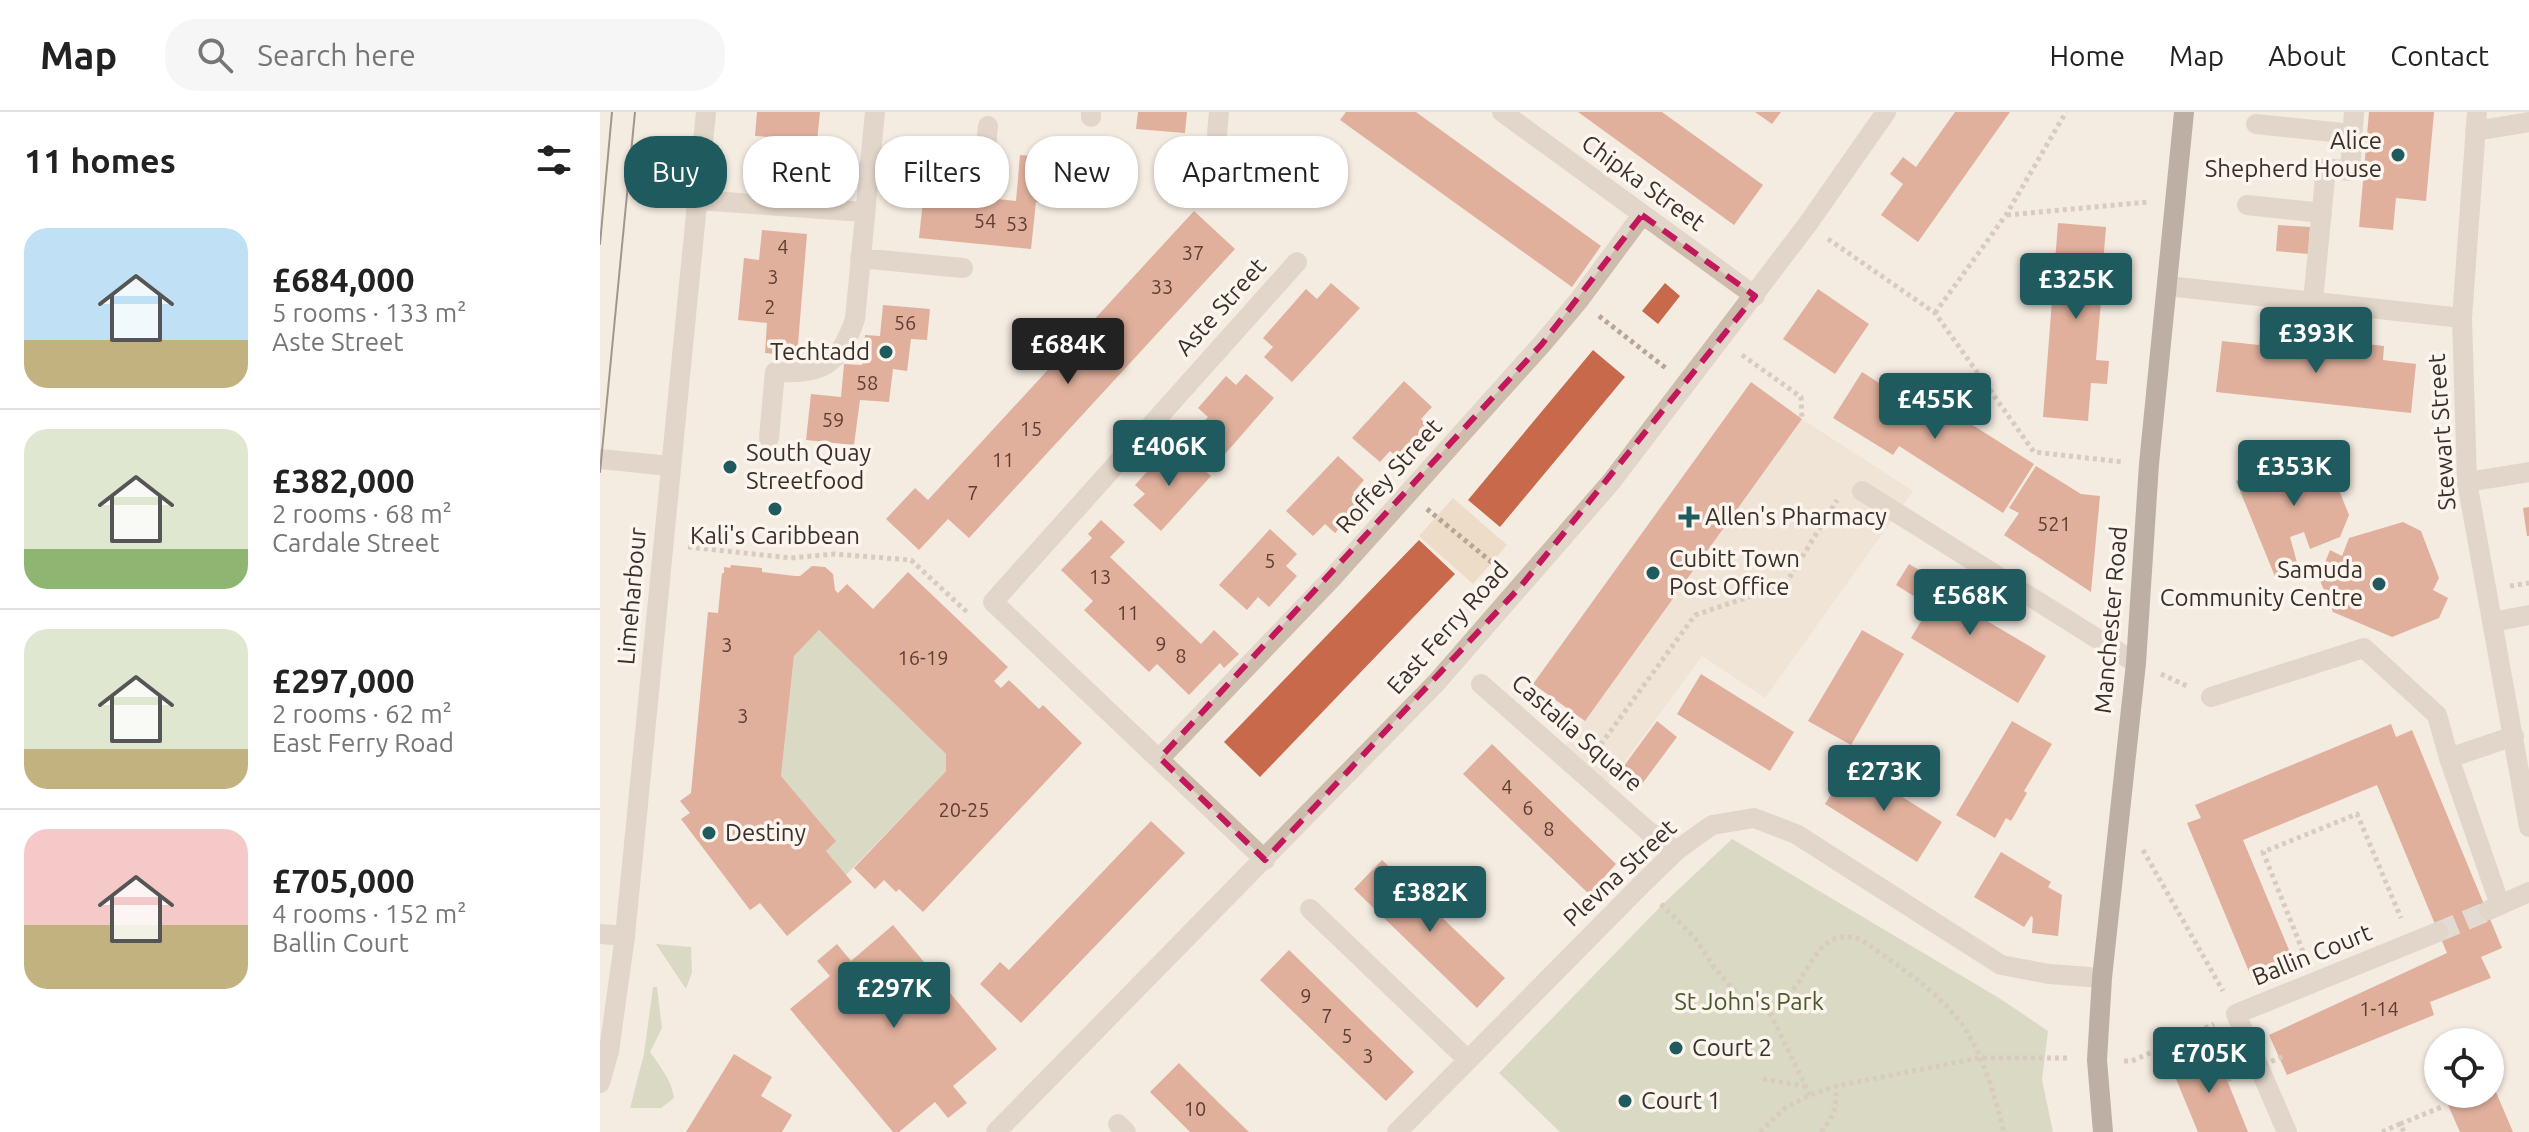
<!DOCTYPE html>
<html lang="en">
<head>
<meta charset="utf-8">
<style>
	:root { --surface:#fff; --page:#f6f6f6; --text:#222; --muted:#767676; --line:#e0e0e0; --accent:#1f5a5e }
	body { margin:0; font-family:Ubuntu,sans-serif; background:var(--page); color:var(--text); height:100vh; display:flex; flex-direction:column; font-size:30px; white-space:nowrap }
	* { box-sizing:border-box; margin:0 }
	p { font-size:26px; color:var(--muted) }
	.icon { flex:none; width:44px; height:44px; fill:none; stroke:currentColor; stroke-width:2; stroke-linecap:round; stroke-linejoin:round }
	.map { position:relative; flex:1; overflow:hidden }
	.details { display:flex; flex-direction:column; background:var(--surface); width:600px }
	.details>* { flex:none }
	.hud { position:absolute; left:24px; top:24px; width:760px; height:72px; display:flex; gap:16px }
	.tools { position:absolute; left:1824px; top:916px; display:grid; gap:16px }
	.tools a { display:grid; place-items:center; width:80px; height:80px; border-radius:50%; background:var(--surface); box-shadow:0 2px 6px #0004; font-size:40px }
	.price { position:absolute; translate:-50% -68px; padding:0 18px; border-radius:8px; background:var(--accent); color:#fff; font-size:26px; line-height:52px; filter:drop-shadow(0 2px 4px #0008) }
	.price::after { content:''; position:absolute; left:50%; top:48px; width:24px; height:18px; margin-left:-12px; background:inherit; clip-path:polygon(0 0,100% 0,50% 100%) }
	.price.selected { background:#222; color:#fff }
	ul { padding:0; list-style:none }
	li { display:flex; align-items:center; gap:24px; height:200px; padding:0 24px }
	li+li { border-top:2px solid var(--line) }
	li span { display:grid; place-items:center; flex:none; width:224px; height:160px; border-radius:24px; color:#555 }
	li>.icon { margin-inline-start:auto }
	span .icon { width:96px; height:96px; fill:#fffc; stroke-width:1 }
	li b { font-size:34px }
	h2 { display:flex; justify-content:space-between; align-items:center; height:96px; padding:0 24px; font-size:34px }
	.pill { padding:0 28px; border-radius:32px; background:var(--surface); box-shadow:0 2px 6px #0004; font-size:28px; line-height:72px }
	.pill.selected { background:var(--accent); color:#fff }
	header { display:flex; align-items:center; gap:48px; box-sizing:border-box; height:112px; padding:0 40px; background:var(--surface); border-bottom:2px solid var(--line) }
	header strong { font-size:38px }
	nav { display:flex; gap:44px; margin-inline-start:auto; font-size:28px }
	.search { width:560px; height:72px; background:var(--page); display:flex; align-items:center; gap:20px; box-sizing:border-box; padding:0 28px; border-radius:32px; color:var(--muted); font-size:30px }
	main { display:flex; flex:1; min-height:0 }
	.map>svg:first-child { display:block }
</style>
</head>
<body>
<header>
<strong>Map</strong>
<div class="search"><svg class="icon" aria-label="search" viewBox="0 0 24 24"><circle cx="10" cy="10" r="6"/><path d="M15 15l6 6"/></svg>Search here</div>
<nav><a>Home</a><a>Map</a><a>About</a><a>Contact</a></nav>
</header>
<main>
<section class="details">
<h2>11 homes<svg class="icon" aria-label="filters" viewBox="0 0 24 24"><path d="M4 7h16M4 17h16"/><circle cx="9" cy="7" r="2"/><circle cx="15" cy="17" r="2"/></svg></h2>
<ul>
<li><span style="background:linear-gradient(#bfe0f5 70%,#c2b280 0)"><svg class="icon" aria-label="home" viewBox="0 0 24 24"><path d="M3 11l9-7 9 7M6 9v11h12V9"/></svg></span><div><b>£684,000</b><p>5 rooms · 133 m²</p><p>Aste Street</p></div></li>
<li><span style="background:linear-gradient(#dfe7d0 75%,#8fb573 0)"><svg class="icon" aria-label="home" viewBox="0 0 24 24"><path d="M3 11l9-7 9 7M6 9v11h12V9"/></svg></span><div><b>£382,000</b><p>2 rooms · 68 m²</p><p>Cardale Street</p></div></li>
<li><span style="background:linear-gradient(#dfe7d0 75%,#c2b280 0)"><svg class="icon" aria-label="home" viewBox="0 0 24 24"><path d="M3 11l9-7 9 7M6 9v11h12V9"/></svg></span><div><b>£297,000</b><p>2 rooms · 62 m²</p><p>East Ferry Road</p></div></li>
<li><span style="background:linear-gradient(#f6c9c9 60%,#c2b280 0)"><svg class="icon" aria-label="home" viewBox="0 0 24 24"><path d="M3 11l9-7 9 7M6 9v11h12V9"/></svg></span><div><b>£705,000</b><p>4 rooms · 152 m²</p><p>Ballin Court</p></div></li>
</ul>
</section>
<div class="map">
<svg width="1929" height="1020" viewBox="0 0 1929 1020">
	<rect width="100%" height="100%" fill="#f4ebe1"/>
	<path fill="#b8c4a0" d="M219 518 346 642V659L246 763 226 739 235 728 181 664 194 544Z
		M1132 727 1399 886 1448 919 1442 968 1453 1020H960L899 961 1062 793Z
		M56 832 91 835 92 860 86 877Z
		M53 875H57L62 916 50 940C60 954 72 969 74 986L61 996H30L44 942Z"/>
	<path fill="#ecdcc8" d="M1202 307 1313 379 1165 586 1102 544 1004 678 960 641Z
		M853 386 907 433 873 472 819 424Z"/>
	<path fill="#c8694b" d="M157 0H220L214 60 167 55 171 25 155 24Z
		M538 0H587L585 21 536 17Z
		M746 0H816L1001 134 972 175 740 8Z
		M978 0H1062L1163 73 1134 113Z
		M1155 0H1181L1172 12Z
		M1355 0H1410L1318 130 1281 103 1303 72 1290 62 1303 45 1316 55Z
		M1769 0H1834L1826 89 1796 86 1793 118 1759 115Z
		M420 43 468 47 464 94 436 90 431 137 319 126 324 79 416 89Z
		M594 99 635 137 369 426 348 407 319 438 286 407 315 376 328 388Z
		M1458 111 1506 115 1503 152 1516 153 1515 177 1502 176 1496 248 1509 249 1507 272 1491 271 1488 309 1443 305Z
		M1678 113 1710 115 1708 142 1676 139Z
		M162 118 207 122 197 244 165 241 167 211 138 208 144 146 159 148Z
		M731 171 760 196 692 270 664 245 673 235 663 226 706 177 717 187Z
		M1065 171 1080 184 1058 212 1042 199Z
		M1218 177 1269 212 1235 262 1183 227Z
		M283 193 330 197 327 228 311 227 307 259 293 257 289 290 260 288 254 333 206 328 211 282 241 285 244 252 262 253 265 223 280 224Z
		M1660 220 1687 223 1686 237 1756 245 1757 231 1784 234 1783 248 1816 252 1811 301 1616 280 1622 229 1659 233Z
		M993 238 1025 265 900 415 868 388Z
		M1262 260 1322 298 1330 286 1434 352 1403 401 1299 334 1293 343 1233 306Z
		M646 262 674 286 625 342 597 317 608 305 598 296 626 264 636 273Z
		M804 269 832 295 821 307 831 317 802 350 790 339 780 350 752 326Z
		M1151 270 1202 307 985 609 933 572Z
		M583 339 611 364 561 419 533 393 545 382 535 373 564 341 573 350Z
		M1707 342 1728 351 1749 403 1740 425 1710 437 1704 420 1690 425 1699 458 1676 467 1636 369Z
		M738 344 764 368 753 381 763 391 735 421 725 412 713 424 686 399Z
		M1436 354 1481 382 1500 384 1491 480 1404 423 1419 401 1409 396Z
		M1929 395V424H1927L1923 396Z
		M501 408 525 430 510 445 601 532 614 518 639 542 624 556 620 551 589 583 557 552 549 560 484 498 493 489 461 458 492 426 488 422Z
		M1803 410 1821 419 1839 466 1833 478 1848 486 1839 506 1792 525 1733 500 1719 466 1730 438 1742 444 1749 426Z
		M670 417 697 442 686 454 697 464 669 495 658 485 647 498 619 473Z
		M819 428 855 462 660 665 624 630Z
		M1309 452 1360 482 1362 478 1379 488 1372 500 1446 544 1418 591 1311 526 1330 494 1296 473Z
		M131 453 162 456V460L195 464H200L212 454 225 455 233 462 235 478 238 481 247 472 273 497 308 460 408 555 394 569 401 576 409 568 439 597 443 593 482 631 323 800 299 777 296 780 284 768 275 777 254 756 346 659V642L219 518 194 544 181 664 236 729 226 739 252 770 187 824 160 791 150 798 81 707 90 701 80 689 91 681 108 500 118 501 122 461H124V455L130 456Z
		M1262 518 1304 542 1251 633 1208 609Z
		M1101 562 1194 620 1170 659 1077 602Z
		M1057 609 1077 625 1039 676 1021 658Z
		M1412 609 1452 632 1424 679 1427 681 1411 709 1406 706 1395 726 1356 703Z
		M1791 612 1796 625 1812 618 1902 836 1881 845 1891 866 1830 890 1834 903 1687 963 1669 923 1847 841 1777 673 1643 728 1697 857 1655 874 1587 711 1601 706 1595 693Z
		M892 632 1016 752 989 782 863 662Z
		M1250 652 1342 710 1317 750 1225 692Z
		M551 709 585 741 421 911 380 872 400 850 409 858Z
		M1401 740 1451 770 1448 775 1462 783 1458 824 1432 821 1433 806 1431 804 1424 815 1374 785Z
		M782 748 905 866 877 896 754 777Z
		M293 813 397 937 353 974 367 991 348 1006 335 990 299 1020H293L190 897 230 864 217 849 237 832 251 849Z
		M689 838 814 960 786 989 660 868Z
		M1614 937 1627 968 1648 1020H1598L1571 955Z
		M134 942 172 965 161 984 192 1003 182 1020H86Z
		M579 951 620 992 649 1020H590L550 980Z
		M1893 973 1913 1020H1860L1848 993 1872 982H1890V974Z"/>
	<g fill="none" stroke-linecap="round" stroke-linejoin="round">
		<path stroke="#cfc6bd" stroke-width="20" stroke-dasharray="20 10" stroke-linecap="butt" d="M1838 820 1888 799"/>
		<path stroke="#b9a596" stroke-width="5" stroke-dasharray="4 4" stroke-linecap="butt" d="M1407 103 1548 90
			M1228 127 1335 201 1434 340 1523 350
			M1335 201 1406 103 1466 0
			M999 204 1067 257
			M1142 243 1201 285 1202 307
			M827 397 900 457
			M88 435 191 446 234 442 311 448 368 501
			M1910 474 1929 471
			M1561 562 1589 575
			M996 639 1095 503 1185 473 1237 388
			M1543 738 1623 879
			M1061 792 1095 826 1114 855 1145 891 1154 896 1167 895 1210 983
			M1706 847 1663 740 1757 702 1801 806
			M1167 895C1211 885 1208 808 1262 828 1295 852 1331 874 1357 906 1381 934 1395 985 1404 1020
			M1524 949H1532L1614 912
			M1163 967 1204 974
			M1800 1012 1844 994
			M1160 1020 1185 996 1210 983 1236 974 1379 946H1470
			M1221 1020C1234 1005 1237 994 1236 974
			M1782 1020 1800 1012 1804 1020"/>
		<path stroke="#cdbbac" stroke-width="20" d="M902 0 1155 184
			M1877 0 1862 206 1867 370 1929 715
			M491 5V0
			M1656 12 1752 22
			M1875 19 1929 10
			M617 22 619 0
			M268 55 383 65 388 14
			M98 88 264 100
			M1647 93 1722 101
			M260 146 363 156
			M1567 174 1862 206
			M1713 189 1726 56 1750 59 1754 0
			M169 326 175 260C223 262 239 254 255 207L275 0
			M0 347 70 354
			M1867 370 1929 360
			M1262 379 1536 551
			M1892 510 1929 503
			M881 572 1048 719 1076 739
			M1611 585 1764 536 1837 603 1849 646 1900 793
			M560 646 732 466 942 232 979 188 1042 103
			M1849 646 1914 624
			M665 748 393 490 697 150
			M710 797 868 948
			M1889 798 1929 780
			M0 822 25 824
			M0 971 9 939 25 824 106 0
			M518 1012 526 1020
			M396 1020 836 571 1011 370 1207 113 1286 0
			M797 1020 1040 774 1076 739 1112 713 1154 706 1196 722 1401 853 1449 862 1502 866
			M1687 1020 1636 902 1838 820"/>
		<path stroke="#7d675c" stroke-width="20" d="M1503 1020 1497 948 1502 866 1536 551 1549 352 1584 0"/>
		<path stroke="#3b302b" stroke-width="2" d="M0 132 12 0
			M0 360 35 0"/>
		<path stroke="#b9a596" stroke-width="5" stroke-dasharray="4 4" stroke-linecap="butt" d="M1627 968 1684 944"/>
	</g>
	<path d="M0 0H1929V1020H0ZM1042 103 1155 184 921 474 665 748 560 646 942 232Z" fill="#f4ebe1" fill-opacity=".55" fill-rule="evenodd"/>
	<path fill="none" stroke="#c2185b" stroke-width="6" stroke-dasharray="16 10" stroke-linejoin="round" d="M1042 103 1155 184 921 474 665 748 560 646 942 232Z"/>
	<g fill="#1f5a5e" stroke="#fbf5ee" stroke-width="3">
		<circle cx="1798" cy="43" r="8"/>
		<circle cx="286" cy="240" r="8"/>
		<circle cx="130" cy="355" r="8"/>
		<circle cx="175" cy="397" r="8"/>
		<path d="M1085 393h8v8h8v8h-8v8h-8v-8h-8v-8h8z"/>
		<circle cx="1053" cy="461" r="8"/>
		<circle cx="1779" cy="472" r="8"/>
		<circle cx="109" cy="721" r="8"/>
		<circle cx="1076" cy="936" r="8"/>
		<circle cx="1025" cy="989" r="8"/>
	</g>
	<g text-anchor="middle" stroke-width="7" stroke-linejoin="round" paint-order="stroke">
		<g font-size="20" fill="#5e3e33">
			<text x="385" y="116">54</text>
			<text x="417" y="119">53</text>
			<text x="183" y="142">4</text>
			<text x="593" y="148">37</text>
			<text x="173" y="172">3</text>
			<text x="562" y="182">33</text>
			<text x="170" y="202">2</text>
			<text x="305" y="218">56</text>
			<text x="267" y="278">58</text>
			<text x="233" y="315">59</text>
			<text x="431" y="324">15</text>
			<text x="403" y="355">11</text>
			<text x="373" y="388">7</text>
			<text x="1454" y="419">521</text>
			<text x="670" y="456">5</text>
			<text x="500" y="472">13</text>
			<text x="528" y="508">11</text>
			<text x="561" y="539">9</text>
			<text x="127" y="540">3</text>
			<text x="581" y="551">8</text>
			<text x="323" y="553">16-19</text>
			<text x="143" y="611">3</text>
			<text x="907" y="682">4</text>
			<text x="928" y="703">6</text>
			<text x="364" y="705">20-25</text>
			<text x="949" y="724">8</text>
			<text x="706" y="891">9</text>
			<text x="1779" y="904">1-14</text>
			<text x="727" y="911">7</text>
			<text x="747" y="931">5</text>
			<text x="768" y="951">3</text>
			<text x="595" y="1004">10</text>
		</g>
		<g font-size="24" fill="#3b302b" stroke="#fbf5ee" text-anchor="start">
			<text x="1782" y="37" text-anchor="end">Alice<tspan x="1782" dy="28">Shepherd House</tspan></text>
			<text x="270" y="248" text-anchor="end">Techtadd</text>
			<text x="146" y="349">South Quay<tspan x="146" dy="28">Streetfood</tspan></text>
			<text x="1105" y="413">Allen's Pharmacy</text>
			<text x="175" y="432" text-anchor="middle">Kali's Caribbean</text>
			<text x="1069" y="455">Cubitt Town<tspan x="1069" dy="28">Post Office</tspan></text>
			<text x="1763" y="466" text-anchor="end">Samuda<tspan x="1763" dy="28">Community Centre</tspan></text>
			<text x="125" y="729">Destiny</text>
			<text x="1092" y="944">Court 2</text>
			<text x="1041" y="997">Court 1</text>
		</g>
		<g font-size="24" fill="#3b302b" stroke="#fbf5ee">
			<text transform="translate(1043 71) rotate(36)" y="8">Chipka Street</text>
			<text transform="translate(621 195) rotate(-48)" y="8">Aste Street</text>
			<text transform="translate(1842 320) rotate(-94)" y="8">Stewart Street</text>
			<text transform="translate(789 364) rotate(-48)" y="8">Roffey Street</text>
			<text transform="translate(32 484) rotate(-85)" y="8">Limeharbour</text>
			<text transform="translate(1511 508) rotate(-85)" y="8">Manchester Road</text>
			<text transform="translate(848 516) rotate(-48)" y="8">East Ferry Road</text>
			<text transform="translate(977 621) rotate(41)" y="8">Castalia Square</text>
			<text transform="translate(1020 761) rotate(-43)" y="8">Plevna Street</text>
			<text transform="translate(1712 843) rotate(-22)" y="8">Ballin Court</text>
		</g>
		<g font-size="24" fill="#4a5a2e" stroke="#fbf5ee">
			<text x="1149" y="898">St John's Park</text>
		</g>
	</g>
</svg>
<div class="tools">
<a><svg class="icon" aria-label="locate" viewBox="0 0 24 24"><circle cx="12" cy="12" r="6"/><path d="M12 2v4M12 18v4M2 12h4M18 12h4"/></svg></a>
</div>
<b class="price" style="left:1476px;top:209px">£325K</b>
<b class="price" style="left:1716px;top:263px">£393K</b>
<b class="price selected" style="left:468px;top:274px">£684K</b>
<b class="price" style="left:1335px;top:329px">£455K</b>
<b class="price" style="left:569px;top:376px">£406K</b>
<b class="price" style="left:1694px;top:396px">£353K</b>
<b class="price" style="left:1370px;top:525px">£568K</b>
<b class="price" style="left:1284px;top:701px">£273K</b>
<b class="price" style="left:830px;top:822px">£382K</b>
<b class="price" style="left:294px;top:918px">£297K</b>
<b class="price" style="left:1609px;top:983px">£705K</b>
<div class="hud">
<a class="pill selected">Buy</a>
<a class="pill">Rent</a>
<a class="pill">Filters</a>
<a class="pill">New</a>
<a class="pill">Apartment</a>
</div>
</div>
</main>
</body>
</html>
